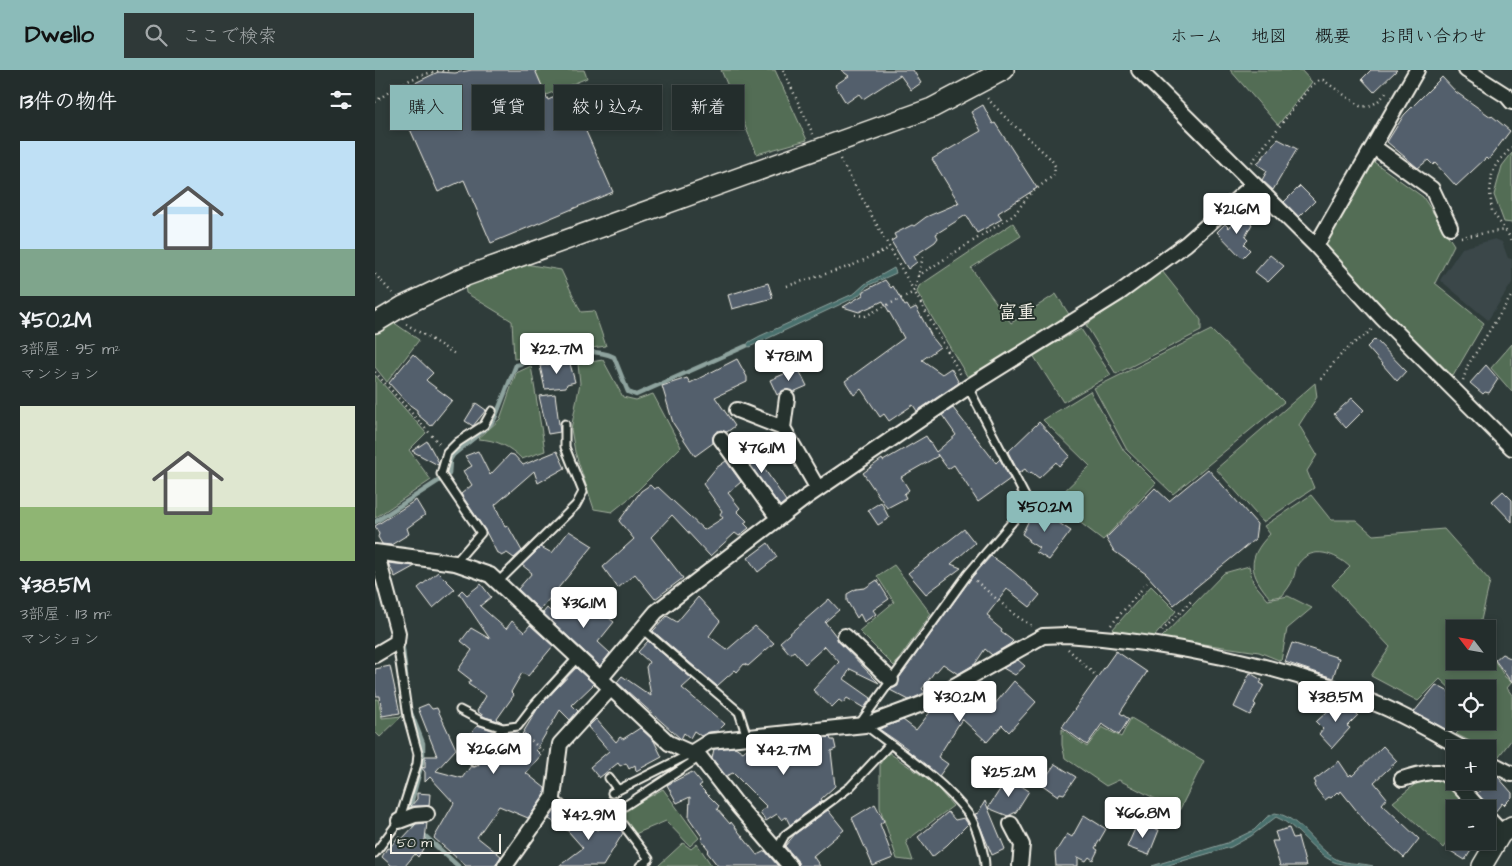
<!DOCTYPE html>
<html lang="ja">
<head>
<meta charset="utf-8">
<style>
	:root { --surface:#232d2c; --page:#2f3938; --text:#f1f3f6; --muted:#a3a8a9; --line:#404948; --accent:#8bbbb9 }
	body { margin:0; font-family:"Architects Daughter","Klee One",sans-serif; background:var(--page); color:var(--text); height:100vh; display:flex; flex-direction:column; font-size:19px; white-space:nowrap }
	* { box-sizing:border-box; margin:0 }
	p { font-size:16px; color:var(--muted) }
	.icon { flex:none; width:28px; height:28px; fill:none; stroke:currentColor; stroke-width:2; stroke-linecap:round; stroke-linejoin:round }
	.map { position:relative; flex:1; overflow:hidden }
	.side { display:flex; flex-direction:column; background:var(--surface); width:375px }
	.side>* { flex:none }
	.top-card { position:absolute; left:15px; top:15px; width:475px; height:45px; display:flex; gap:10px }
	.needle { width:32px; rotate:301deg }
	.fabs { position:absolute; left:1071px; top:550px; display:grid; gap:10px }
	.fabs a { display:grid; place-items:center; width:50px; height:50px; border-radius:0px; background:var(--surface); box-shadow:0 2px 8px #0003,0 0 0 1px var(--line); font-size:25px }
	.scale { position:absolute; left:15px; bottom:12px; width:111px; box-sizing:border-box; padding-left:5px; border:2px solid #f4f1e8; border-top:0; font-size:14px; line-height:18px; white-space:nowrap; color:#f4f1e8; -webkit-text-stroke:4px #26332d; paint-order:stroke }
	.price { position:absolute; translate:-50% -42px; padding:0 11px; border-radius:5px; background:#fff; color:#222; font-size:16px; line-height:32px; filter:drop-shadow(0 1px 2px #0008) }
	.price::after { content:''; position:absolute; left:50%; top:30px; width:15px; height:11px; margin-left:-8px; background:inherit; clip-path:polygon(0 0,100% 0,50% 100%) }
	.price.selected { background:var(--accent); color:#111 }
	ul { padding:0; list-style:none }
	li { display:grid; align-content:center; gap:10px; height:265px; padding:0 20px }
	li span { display:grid; place-items:center; height:155px; border-radius:0px; color:#555 }
	li>.icon { margin-inline-start:auto }
	span .icon { width:90px; height:90px; fill:#fffc; stroke-width:1 }
	li b { font-size:21px }
	h2 { display:flex; justify-content:space-between; align-items:center; height:60px; padding:0 20px; font-size:21px }
	.chip { padding:0 18px; border-radius:0px; background:var(--surface); box-shadow:0 2px 8px #0003,0 0 0 1px var(--line); font-size:18px; line-height:45px }
	.chip.selected { background:var(--accent); color:#111 }
	header { display:flex; align-items:center; gap:30px; box-sizing:border-box; height:70px; padding:0 25px; background:var(--accent); color:#111 }
	header strong { font-size:24px }
	nav { display:flex; gap:28px; margin-inline-start:auto; font-size:18px }
	.search { width:350px; height:45px; background:var(--page); display:flex; align-items:center; gap:12px; box-sizing:border-box; padding:0 18px; border-radius:0px; color:var(--muted); font-size:19px }
	main { display:flex; flex:1; min-height:0 }
	.map>svg:first-child { display:block }
</style>
</head>
<body>
<header>
<strong>Dwello</strong>
<div class="search"><svg class="icon" aria-label="search" viewBox="0 0 24 24"><circle cx="10" cy="10" r="6"/><path d="M15 15l6 6"/></svg>ここで検索</div>
<nav><a>ホーム</a><a>地図</a><a>概要</a><a>お問い合わせ</a></nav>
</header>
<main>
<section class="side">
<h2>13件の物件<svg class="icon" aria-label="filters" viewBox="0 0 24 24"><path d="M4 7h16M4 17h16"/><circle cx="9" cy="7" r="2"/><circle cx="15" cy="17" r="2"/></svg></h2>
<ul>
<li><span style="background:linear-gradient(#bfe0f5 70%,#7fa58c 0)"><svg class="icon" aria-label="home" viewBox="0 0 24 24"><path d="M3 11l9-7 9 7M6 9v11h12V9"/></svg></span><div><b>¥50.2M</b><p>3部屋 · 95 m²</p><p>マンション</p></div></li>
<li><span style="background:linear-gradient(#dfe7d0 65%,#8fb573 0)"><svg class="icon" aria-label="home" viewBox="0 0 24 24"><path d="M3 11l9-7 9 7M6 9v11h12V9"/></svg></span><div><b>¥38.5M</b><p>3部屋 · 113 m²</p><p>マンション</p></div></li>
</ul>
</section>
<div class="map">
<svg width="1137" height="796" viewBox="0 0 1137 796">
	<rect width="100%" height="100%" fill="#2f3c3a"/>
	<filter id="ink" filterUnits="userSpaceOnUse"><feTurbulence type="fractalNoise" baseFrequency=".02" numOctaves="2"/><feDisplacementMap in="SourceGraphic" scale="10" xChannelSelector="R" yChannelSelector="G"/><feConvolveMatrix kernelMatrix="1 2 1 2 8 2 1 2 1" color-interpolation-filters="sRGB"/></filter>
	<g filter="url(#ink)">
		<path fill="#3a4649" d="M1120 169 1127 172 1133 188 1137 189V213L1113 250 1065 210 1087 178Z"/>
		<path fill="#526d54" stroke="#a3af9e" d="M160 0H209L212 8 171 25Z
			M346 0H400L432 70 382 84Z
			M855 0H926L937 12 903 55Z
			M1137 83V153L1129 152 1119 125 1127 96Z
			M999 92 1048 127 1079 175 1060 213 1109 253 1078 306 948 179Z
			M638 153 646 166 596 198 636 253 681 224 697 249 595 311 542 222 544 216Z
			M150 194 186 200 206 242 219 241 231 276 139 289 137 251 91 223 90 214Z
			M787 201 826 250V261L741 304 711 255Z
			M15 250 44 270 12 312 0 297V258Z
			M706 259 736 305 688 332 658 285Z
			M836 260 909 332 798 424 752 380 719 318Z
			M1137 274V322L1116 298Z
			M228 290 248 327 261 330 278 324 306 377 257 426 237 442 219 439 200 382 196 359 205 313 203 294Z
			M156 296 170 381 147 389C134 376 122 370 103 369L125 349 141 303Z
			M0 305 51 363 34 380 56 410 0 448Z
			M940 313 942 327 924 355 942 385 932 401 939 418 888 452 841 399Z
			M715 321 749 381 781 413 728 470 678 432 715 396 668 350Z
			M936 425 956 450H981L998 465 1069 459 1115 511 1104 559H1080V591H1112L1113 580 1130 607 1137 612 1132 618 1137 625V669L1124 686 1081 664 1094 651H1112V619H1080V623L1065 609 1043 631 996 606 1015 577 957 515 975 497C961 484 937 474 923 494 920 498 920 505 918 509 916 515 911 521 907 526L895 528C874 503 871 489 895 464L889 456Z
			M519 495 556 544 519 596 484 561 519 532 502 506Z
			M874 496 878 512 893 530 913 526 937 538 912 559 906 591 884 582 786 568 849 503Z
			M776 516 801 541 778 568 737 560Z
			M0 629H3L7 648 27 646 5 667 0 662Z
			M756 648 829 691 804 741 744 710 731 716 690 688 687 675V659L712 677 727 657 746 667Z
			M513 682 559 714 578 736 531 771 538 791 522 789 505 738V694Z
			M1056 706C1075 710 1085 723 1097 736L1095 739H1080V760L1068 778 1018 732 1044 711Z
			M288 719 324 768 315 776 291 751 260 764 244 744Z
			M308 773 316 779 322 774 337 796H283Z"/>
		<path fill="#4a6f6d" stroke="#8ea39e" d="M519 198 521 203 492 216 483 226 381 274 374 277 371 276 374 272 385 266 480 223 490 214Z
			M900 743C926 747 940 779 963 790 973 794 987 793 998 796 986 796 970 796 959 792 937 782 924 756 901 747L876 766 856 777 790 796H777L852 773 879 760 892 747Z"/>
		<g fill="none" stroke-linecap="round" stroke-linejoin="round">
			<path stroke="#8ea39e" stroke-width="4.5" d="M0 452 74 404 75 390 78 385 115 355 120 348 141 295C167 288 214 275 239 287L253 322 261 325 371 276
				M27 571 32 615
				M34 638 48 673V689L33 745 35 752 83 796"/>
		</g>
		<path fill="#525f6c" stroke="#f4f1e8" d="M97 0H160L173 30 193 21 238 122 116 173 89 110 63 122 19 23 63 2 80 3Z
			M466 0H538L546 13 536 20 525 5 488 29 484 24 471 33 460 15 474 6Z
			M996 0H1022L999 22 987 9Z
			M1067 7 1081 22 1116 47 1117 46 1135 61 1113 90 1111 88 1081 116 1060 93 1058 95 1053 90 1043 98 1012 72 1029 45Z
			M608 35 618 54 620 53 662 118 623 143 627 149 602 163 591 145 561 164 563 168 560 172 539 186 542 192 533 199 516 171 521 168 519 164 537 155 539 156 551 147 584 133 557 89 606 61 596 42Z
			M903 69 922 79 898 120 887 110 892 101 882 94Z
			M925 116 940 131 924 147 909 132Z
			M865 144 877 154 870 167 873 170 869 174 875 180 867 188 842 162 850 154 854 158Z
			M895 185 909 196 893 212 880 202Z
			M510 210 516 218 518 216 530 236 532 235 535 240 541 237 557 267 565 277 547 290 567 304 576 298 584 313 542 341 538 335 514 351 509 344 505 347 486 319 479 325 470 311 529 268 508 231 484 242 468 237 488 225 489 221Z
			M393 213 398 228 357 239 353 225Z
			M1000 269 1031 301 1022 311 992 277Z
			M38 284 58 303 51 310 53 312 77 330 56 356 42 344V340L32 333 14 313Z
			M362 289 372 307V312L340 327 360 356 352 362 346 360 341 362 338 366V373L320 386 298 353 287 316 312 308 315 313Z
			M194 290 200 312 192 314 191 317 170 319 165 296Z
			M1111 295 1123 309 1114 323 1110 322 1108 324 1095 313Z
			M423 298 432 316 418 322 409 320 402 325 395 310Z
			M180 324 185 362 173 364 164 326Z
			M977 328 989 340 971 358 959 344Z
			M101 333 111 340 98 356 90 351Z
			M578 338 621 393 625 389 635 409 603 432 579 395 573 399 562 384 563 386 526 407 534 420 529 424 531 428 512 438 488 403 507 389 508 391 551 366 561 382 581 365 567 345Z
			M664 352 695 386 684 396 681 392 664 408 656 402 654 404 650 399 644 403 633 382Z
			M52 371 64 393 63 395 37 381Z
			M372 373 411 431 405 436 364 380Z
			M103 381 115 405 135 384 139 385 148 395 182 381 190 398 163 413 159 401 120 435 130 457 133 456 147 481 139 488 132 483 126 486 124 483H122L110 460 86 424 97 415 88 401 97 396 90 386Z
			M351 391 366 412 353 423 365 438 362 441 372 451 369 453 374 458 364 466 360 463 335 486 297 445 276 467 308 508 280 529 260 504 243 518 228 497 259 469 244 451 266 421 275 415 279 419 283 417 329 460 348 448 345 444 347 441 328 414 341 398Z
			M833 399 882 454 880 469 799 535 771 504 739 481 731 468 780 418 794 431Z
			M1128 421 1137 430V452L1117 431Z
			M41 430 50 445 32 458 34 464 16 475 7 474 3 467 4 464 0 456Z
			M506 432 514 448 503 455 493 440Z
			M654 440 669 443 696 461 674 490 661 482 664 478 653 471 654 469 647 464 653 452 648 449Z
			M589 459 600 473 576 494 586 498 551 524 533 503Z
			M194 461 218 476 165 540 143 519 157 503 147 495 166 477 177 483Z
			M393 473 402 487 383 502 373 488Z
			M616 486 636 500 665 525 655 537 632 519 612 545 615 547 614 549 627 560 626 562 638 571 635 574 617 585 610 579 600 594 583 604 568 594 562 601H560L547 619 551 622 543 626 534 630 515 620 523 616 524 608 597 507Z
			M13 493 40 496 20 507Z
			M63 502 80 519 58 538 43 518Z
			M502 510 514 529 498 540 501 544 489 552 485 544 482 548 472 531V524L481 519 490 518Z
			M106 514 116 527 105 536 131 559 137 551 149 562 155 555 178 576 153 606 147 603 136 622 139 625 122 649 127 652 110 647 102 641 111 626 93 614 96 610 83 600 97 580 86 571 96 558 115 569 84 523 87 520 92 525Z
			M323 527 345 551 334 566 352 580 380 556 399 573 373 596 369 594 362 602 360 600 342 616 278 561 292 546 302 552Z
			M454 529 464 540 450 552 461 566 464 572 504 613 475 599 469 609 496 628 489 638 472 628 468 633 464 630 457 637 438 620 464 592 450 576 430 594 419 581 415 584 405 572Z
			M214 532 239 552 223 572 235 583 225 596 168 543 172 538 175 541 177 539 180 542 189 534 202 544Z
			M273 571 317 609 307 618 350 654 343 661 334 662 326 666 319 661 315 668 309 663 306 669 243 613 242 612 247 606 276 626 271 597 274 592 263 582Z
			M917 573 964 588 958 608 910 592Z
			M741 581 772 602 745 643 754 649 744 665 727 654 712 675 687 657Z
			M1127 584 1137 589V613L1120 590Z
			M643 590 650 596 640 605 628 598Z
			M15 596 25 643 7 646 5 626H1L0 618V599Z
			M201 598 219 614 197 635 203 641 195 650 185 640 161 680 166 685 151 703 170 718V725L153 748 124 736 102 767 126 786 120 796H91L59 768 79 733 55 707 50 712V702L46 697 50 698V686H62L43 638 53 634 57 639 62 638 81 679 61 701 87 708 96 696 103 695 131 663 140 662 146 666 163 638Z
			M875 603 887 610 885 613 889 615 879 633 881 635 875 645 859 637Z
			M639 611 661 632 634 662 627 655 612 672 587 649 563 687 573 694 564 706 532 680 533 679 504 659 528 650 541 660 556 641 554 640 594 618 619 635Z
			M1061 615 1076 623 1074 627 1080 632V658L1076 662 1039 642Z
			M967 630 983 645 972 656 975 658 957 678 944 664 948 659 941 652 954 640 956 641Z
			M221 649 241 672 245 667 248 669 265 658 279 671 287 687 261 701 260 695 254 699 251 693 245 696 243 693 224 708 215 697 234 681 213 657Z
			M103 655 119 661 94 690 82 680Z
			M455 667 456 670H459L461 679 456 681 460 716 446 729 447 731 415 755 411 747 407 750 402 744 391 751 385 742 392 737 358 703 351 706 337 688 339 679 360 677 368 682 375 676 383 683 388 678 411 700 409 672Z
			M1008 676 1022 691 999 712 1012 728 1007 734 1044 769 1029 788 994 756 966 721 964 724 962 722 956 728 954 727 950 730 939 716 941 713 939 710 964 691 974 706 976 704 977 706Z
			M680 694 701 707 689 724 685 723 683 726 666 714Z
			M317 702 327 714 324 716 344 736 342 739 355 754 356 752 382 785 390 781 403 796H343L332 782 334 780 326 770 328 768 314 748 315 727 302 733 292 715Z
			M633 707 654 721 641 742 633 746 613 738Z
			M1123 707 1137 723V727L1129 735 1127 733 1120 742 1114 739 1111 733 1102 723Z
			M42 723 55 724 54 736H36L42 729Z
			M610 731 630 779 617 785 600 744 603 743Z
			M500 734 509 751 505 754 518 788 498 796 477 748Z
			M181 739 213 760 219 758 222 760 237 750 248 763 228 796H184L208 778 193 761 174 749Z
			M453 740 469 760 438 786 445 796H424L422 790 410 776 420 764Z
			M573 742 580 750 589 748 593 754 572 775 557 787 543 767Z
			M709 745 731 759 720 778 723 780 718 790 714 787 711 791 703 787V796H681L680 783 692 764 697 767Z
			M763 752 784 760 774 785 752 777Z
			M52 753 49 777 43 787 40 784 30 796H17L7 787 12 778 14 779 23 767 27 769 41 754Z
			M914 758 918 768 923 767 931 796H905L897 771H903L900 762Z
			M1079 771H1102L1090 790 1074 780Z"/>
		<g fill="none" stroke-linecap="round" stroke-linejoin="round">
			<defs>
				<path id="lane" d="M80 493 106 463 66 404 72 383 83 372 109 355 117 341
					M123 512 201 435 208 422 190 377V354
					M267 559 364 642 372 667
					M85 640 106 651 128 658
					M490 655C526 683 567 709 594 745 601 754 610 785 610 796
					M483 656 593 504 650 437 651 428 593 317
					M99 692 128 658 143 656 159 635 203 587
					M234 708 243 720
					M237 723 315 684
					M178 728 205 750 215 754 239 743 325 687
					M239 743 274 789 265 796
					M402 779 410 765 475 717 515 674
					M0 783 24 751 42 694 43 684 33 647 22 572"/>
				<path id="street" d="M764 0 941 176 1007 248 1137 378
					M1091 0 1132 26 1137 32
					M999 77 1057 119 1075 157
					M941 176 1042 0
					M362 340 408 358 443 419
					M408 358 412 328
					M346 369 403 448
					M0 482 80 493 115 505 294 673 325 687 363 736 415 796
					M0 486 4 492 23 563 22 572 0 585
					M470 566 516 610
					M226 608 281 542 430 428 593 317 744 223 811 174 879 114
					M316 683 335 671 490 655 547 634 668 566 692 565C796 572 913 596 1009 637 1036 649 1063 665 1089 679
					M1112 691 1137 704
					M1027 709C1038 706 1051 701 1063 702 1076 703 1095 729 1105 739
					M1112 747 1127 763
					M24 751 40 745 52 744
					M636 754 647 775 645 796
					M130 796 178 728 185 674 236 618"/>
				<path id="secondary" d="M0 253 28 236 91 206 557 38 629 0
					M1107 796 1126 764 1137 756"/>
			</defs>
			<use href="#lane" stroke="#f4f1e8" stroke-width="11"/>
			<use href="#street" stroke="#f4f1e8" stroke-width="18"/>
			<use href="#secondary" stroke="#f4f1e8" stroke-width="22"/>
			<path stroke="#f4f1e8" stroke-width="2.5" stroke-dasharray="1 4" stroke-linecap="butt" d="M408 0 438 64
				M0 32C22 15 46 1 75 0
				M1137 77 1121 94 1117 105 1115 122 1117 141 1137 170
				M465 89 586 305
				M877 92 934 18 944 10H948L985 36C997 38 1004 31 1011 23
				M1086 167 1130 160
				M0 204 17 223
				M543 206 639 145 654 125 679 105 680 96 676 89 630 47 612 28
				M412 216 476 196 515 178
				M480 245 490 246 539 222 548 187
				M31 254 80 284
				M0 302 66 376
				M946 309C956 296 966 283 979 273 986 268 992 265 998 258
				M1088 310 1093 295 1137 225
				M601 511 640 545 657 556
				M736 555 772 513
				M787 561 817 530
				M693 579 719 604
				M149 664 171 684"/>
			<use href="#lane" stroke="#26332d" stroke-width="7"/>
			<use href="#street" stroke="#26332d" stroke-width="14"/>
			<use href="#secondary" stroke="#26332d" stroke-width="19"/>
		</g>
	</g>
	<g text-anchor="middle" stroke-width="4" stroke-linejoin="round" paint-order="stroke">
		<g font-size="19" font-weight="bold" fill="#f4f1e8" stroke="#26332d">
			<text x="642" y="248">富重</text>
		</g>
	</g>
</svg>
<div class="fabs">
<a><svg class="needle" viewBox="-14 -14 28 28"><path d="M0-13l5 13h-10z" fill="#e53935"/><path d="M0 13l5-13h-10z" fill="#a3a8a9"/></svg></a>
<a><svg class="icon" aria-label="locate" viewBox="0 0 24 24"><circle cx="12" cy="12" r="6"/><path d="M12 2v4M12 18v4M2 12h4M18 12h4"/></svg></a>
<a>+</a>
<a>−</a>
</div>
<div class="scale">50 m</div>
<b class="price" style="left:862px;top:165px">¥21.6M</b>
<b class="price" style="left:182px;top:305px">¥22.7M</b>
<b class="price" style="left:414px;top:312px">¥78.1M</b>
<b class="price" style="left:387px;top:404px">¥76.1M</b>
<b class="price selected" style="left:670px;top:463px">¥50.2M</b>
<b class="price" style="left:209px;top:559px">¥36.1M</b>
<b class="price" style="left:585px;top:653px">¥30.2M</b>
<b class="price" style="left:961px;top:653px">¥38.5M</b>
<b class="price" style="left:119px;top:705px">¥26.6M</b>
<b class="price" style="left:409px;top:706px">¥42.7M</b>
<b class="price" style="left:634px;top:728px">¥25.2M</b>
<b class="price" style="left:768px;top:769px">¥66.8M</b>
<b class="price" style="left:214px;top:771px">¥42.9M</b>
<div class="top-card">
<a class="chip selected">購入</a>
<a class="chip">賃貸</a>
<a class="chip">絞り込み</a>
<a class="chip">新着</a>
</div>
</div>
</main>
</body>
</html>
